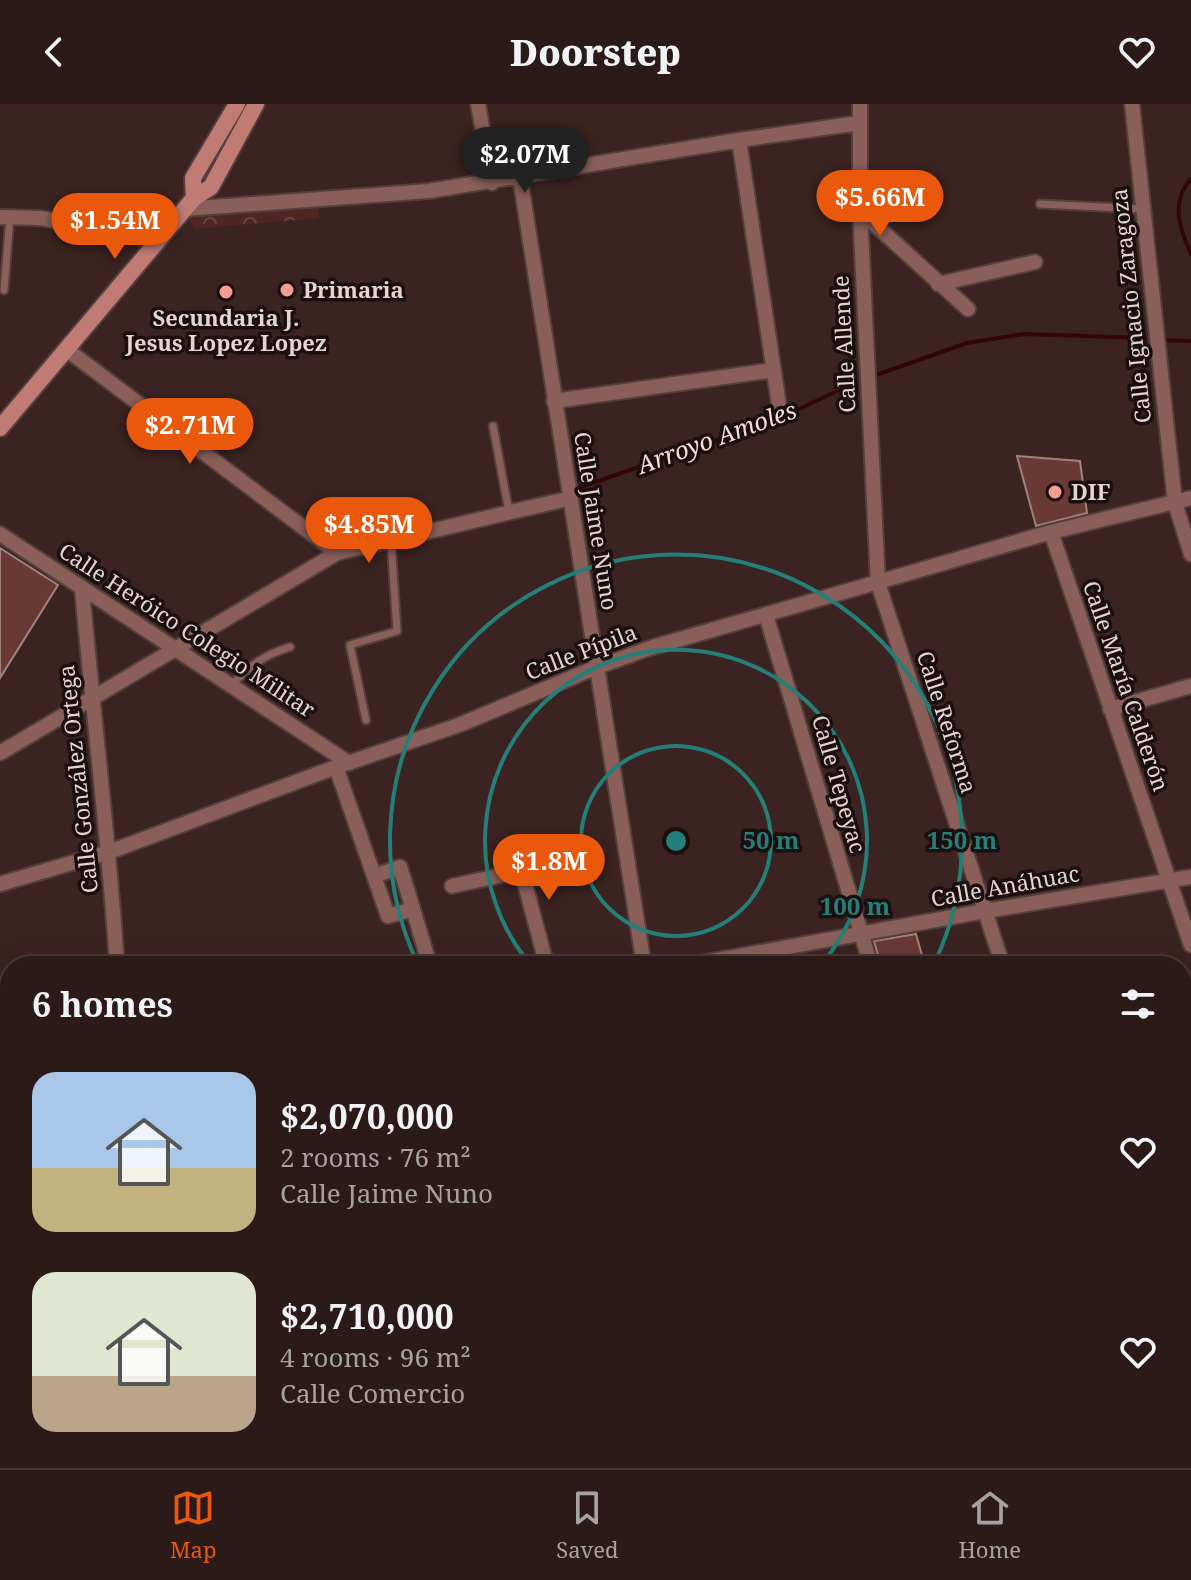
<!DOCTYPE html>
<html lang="en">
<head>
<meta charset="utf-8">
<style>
	:root { --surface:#2c1a18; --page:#382725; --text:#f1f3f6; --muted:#a6a1a2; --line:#483837; --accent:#ea580c }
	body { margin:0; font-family:"Noto Serif",serif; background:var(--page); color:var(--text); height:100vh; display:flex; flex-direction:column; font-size:30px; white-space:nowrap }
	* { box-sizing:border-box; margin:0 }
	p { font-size:26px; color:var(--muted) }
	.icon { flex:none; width:44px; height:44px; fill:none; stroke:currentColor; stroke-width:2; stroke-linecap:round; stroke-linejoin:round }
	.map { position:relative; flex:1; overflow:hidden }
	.details { position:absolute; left:0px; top:852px; width:1192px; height:512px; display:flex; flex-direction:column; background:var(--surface); border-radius:32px 32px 0 0; box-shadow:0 8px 32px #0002,0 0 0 2px var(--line) }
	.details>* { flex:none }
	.price { position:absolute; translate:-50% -68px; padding:0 18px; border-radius:28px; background:var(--accent); color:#fff; font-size:26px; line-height:52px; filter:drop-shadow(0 2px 4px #0008) }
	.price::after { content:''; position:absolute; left:50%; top:48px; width:24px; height:18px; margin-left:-12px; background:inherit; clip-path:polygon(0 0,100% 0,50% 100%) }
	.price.on { background:#222; color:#fff }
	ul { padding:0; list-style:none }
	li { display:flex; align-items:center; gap:24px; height:200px; padding:0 32px }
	li span { display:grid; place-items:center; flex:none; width:224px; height:160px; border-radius:24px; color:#555 }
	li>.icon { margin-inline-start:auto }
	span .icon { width:96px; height:96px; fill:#fffc; stroke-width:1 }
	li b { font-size:34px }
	h2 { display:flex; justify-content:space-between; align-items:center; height:96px; padding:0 32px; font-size:34px }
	header { display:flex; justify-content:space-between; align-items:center; height:104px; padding:0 32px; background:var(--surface); font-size:36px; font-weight:800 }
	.tab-bar { display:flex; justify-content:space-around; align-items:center; height:112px; border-top:2px solid var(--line); background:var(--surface); font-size:22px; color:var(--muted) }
	.tab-bar a { display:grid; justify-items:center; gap:4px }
	.tab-bar .on { color:var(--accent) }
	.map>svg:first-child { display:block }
</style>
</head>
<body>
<header><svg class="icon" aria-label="back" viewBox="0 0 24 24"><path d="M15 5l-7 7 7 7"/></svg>Doorstep<svg class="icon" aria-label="heart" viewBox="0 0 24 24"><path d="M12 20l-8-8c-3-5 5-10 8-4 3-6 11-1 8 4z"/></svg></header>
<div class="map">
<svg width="1191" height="1364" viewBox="0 0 1191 1364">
	<defs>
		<pattern id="forest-crowns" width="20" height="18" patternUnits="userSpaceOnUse" patternTransform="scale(2)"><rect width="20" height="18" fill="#502622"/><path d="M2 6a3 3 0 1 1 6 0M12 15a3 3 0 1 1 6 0" fill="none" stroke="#694541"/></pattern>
	</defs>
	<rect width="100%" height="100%" fill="#3a2320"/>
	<path fill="url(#forest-crowns)" d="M319 95V114L194 125 185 105Z
		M1182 1308H1191V1364H831L846 1354H1182Z"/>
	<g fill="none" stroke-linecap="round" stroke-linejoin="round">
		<path stroke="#310706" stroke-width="4" d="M1191 75C1170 97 1180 126 1191 150
			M1162 236 1191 237
			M879 270 967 239 1024 230 1145 234
			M578 384 778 315 854 279"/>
	</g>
	<path fill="#693934" stroke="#9f827e" stroke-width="2" d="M1017 352 1080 357 1087 409 1036 422Z
		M0 444 58 481 0 574Z
		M916 830 925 862H881L874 837Z"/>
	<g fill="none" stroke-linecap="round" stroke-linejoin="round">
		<defs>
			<path id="lane" d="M1040 100 1142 105
				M4 186 10 113
				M493 322 509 408
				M231 582C249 562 264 551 290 543
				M366 616 350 541 397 527 391 436"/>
			<path id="street" d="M478 0 492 79
				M860 0V107L878 479 1003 862
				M1132 0 1175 399 1191 450
				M739 36 779 301
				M520 73 644 862
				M185 105 429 87 739 36 859 19
				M860 107 968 205
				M0 113 40 114 159 136
				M938 180 1035 158
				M66 245 337 449
				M554 297 774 266
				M1051 428 1191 841
				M0 430 349 659
				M82 484C93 610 109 736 117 862
				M766 511 871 862
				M1110 605 1191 582
				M0 649 337 449 571 394
				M336 663 388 812 413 805 430 862
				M515 743 547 862
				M374 772 400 763 413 805
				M0 780 109 748 336 663 459 621 597 563 653 543 1051 428 1191 394
				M452 782 521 767
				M684 862 985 807 1191 773
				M0 980 10 978
				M1182 1012 1191 1011
				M0 1208 10 1206
				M1182 1211 1191 1209
				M0 1319 10 1318
				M152 1354 153 1364
				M385 1354 391 1364
				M718 1354 719 1364
				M1162 1354 1165 1364
				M516 1364 544 1354"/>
			<path id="secondary" d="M194 94 193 74 237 0
				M0 324 194 94 211 83 256 0"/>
		</defs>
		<use href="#lane" stroke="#553f3c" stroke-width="11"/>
		<use href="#street" stroke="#553f3c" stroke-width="18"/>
		<use href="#secondary" stroke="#553f3c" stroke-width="20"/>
		<path stroke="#7c6865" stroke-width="2" stroke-dasharray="6 6" stroke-linecap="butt" d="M1027 1354 1030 1364"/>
		<use href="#lane" stroke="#8a5f5a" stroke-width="7"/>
		<use href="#street" stroke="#8a5f5a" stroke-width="14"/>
		<use href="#secondary" stroke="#c07b74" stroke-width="16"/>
	</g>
	<g fill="none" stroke="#247f78" stroke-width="4">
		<circle cx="676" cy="737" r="95"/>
		<path d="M531 861A191 191 0 1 1 821 861"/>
		<path d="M418 860A286 286 0 1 1 934 860"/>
	</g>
	<g fill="#f59c93" stroke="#1a0f0e" stroke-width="3">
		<circle cx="287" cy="186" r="8"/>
		<circle cx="226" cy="188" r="8"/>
		<circle cx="1055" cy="388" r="8"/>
	</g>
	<g text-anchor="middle" stroke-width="7" stroke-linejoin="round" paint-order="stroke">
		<g font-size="22" font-weight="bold" fill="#e4d4d2" stroke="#1a0f0e" text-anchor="start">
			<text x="303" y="194">Primaria</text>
			<text x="226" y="222" text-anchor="middle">Secundaria J.<tspan x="226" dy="25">Jesus Lopez Lopez</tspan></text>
			<text x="1071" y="396">DIF</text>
		</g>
		<g font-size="22" fill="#e4d4d2" stroke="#1a0f0e">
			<text transform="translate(1131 202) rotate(-96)" y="8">Calle Ignacio Zaragoza</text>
			<text transform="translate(844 240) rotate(-93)" y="8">Calle Allende</text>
			<text transform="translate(596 417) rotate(81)" y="8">Calle Jaime Nuno</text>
			<text transform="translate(187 526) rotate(33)" y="8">Calle Heróico Colegio Militar</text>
			<text transform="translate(581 548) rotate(-21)" y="8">Calle Pípila</text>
			<text transform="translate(1126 582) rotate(71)" y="8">Calle María Calderón</text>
			<text transform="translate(947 618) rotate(72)" y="8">Calle Reforma</text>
			<text transform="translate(78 675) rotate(-96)" y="8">Calle González Ortega</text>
			<text transform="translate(839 680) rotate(74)" y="8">Calle Tepeyac</text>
			<text transform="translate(1005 782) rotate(-10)" y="8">Calle Anáhuac</text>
		</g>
		<g font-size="24" font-style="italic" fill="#fcd9d4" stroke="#1a0f0e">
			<text transform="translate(717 334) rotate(-20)" y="8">Arroyo Amoles</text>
		</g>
	</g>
	<circle cx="676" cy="737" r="12" fill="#247f78" stroke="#1a0f0e" stroke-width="4"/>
	<g font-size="24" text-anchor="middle" font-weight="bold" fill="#247f78" stroke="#1a0f0e" stroke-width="7" stroke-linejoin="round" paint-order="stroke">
		<text x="771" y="745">50 m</text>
		<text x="962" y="745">150 m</text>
		<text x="855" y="811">100 m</text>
	</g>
</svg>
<b class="price on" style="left:525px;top:91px">$2.07M</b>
<b class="price" style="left:880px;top:134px">$5.66M</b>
<b class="price" style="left:115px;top:157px">$1.54M</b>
<b class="price" style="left:190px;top:362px">$2.71M</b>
<b class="price" style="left:369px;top:461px">$4.85M</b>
<b class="price" style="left:549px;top:798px">$1.8M</b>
<section class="details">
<h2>6 homes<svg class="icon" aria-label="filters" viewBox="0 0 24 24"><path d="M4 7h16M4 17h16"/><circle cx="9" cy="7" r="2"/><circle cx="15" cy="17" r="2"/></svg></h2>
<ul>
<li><span style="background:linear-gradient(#a9c7e8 60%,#c2b280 0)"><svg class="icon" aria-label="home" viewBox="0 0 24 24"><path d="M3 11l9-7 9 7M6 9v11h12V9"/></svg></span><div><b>$2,070,000</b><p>2 rooms · 76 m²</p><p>Calle Jaime Nuno</p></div><svg class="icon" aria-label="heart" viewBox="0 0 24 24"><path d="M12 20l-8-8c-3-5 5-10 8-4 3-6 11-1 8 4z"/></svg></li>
<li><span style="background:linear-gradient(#dfe7d0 65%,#b9a48a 0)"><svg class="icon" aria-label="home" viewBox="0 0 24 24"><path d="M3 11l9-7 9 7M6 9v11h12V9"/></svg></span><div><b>$2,710,000</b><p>4 rooms · 96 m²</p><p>Calle Comercio</p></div><svg class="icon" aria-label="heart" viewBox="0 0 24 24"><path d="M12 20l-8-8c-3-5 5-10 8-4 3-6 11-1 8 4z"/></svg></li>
</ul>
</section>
</div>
<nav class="tab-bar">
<a class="on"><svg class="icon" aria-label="map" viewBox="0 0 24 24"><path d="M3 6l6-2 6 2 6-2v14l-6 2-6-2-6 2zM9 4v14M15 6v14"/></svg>Map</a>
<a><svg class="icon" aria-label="saved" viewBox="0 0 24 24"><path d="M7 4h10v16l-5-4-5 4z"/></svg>Saved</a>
<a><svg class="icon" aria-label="home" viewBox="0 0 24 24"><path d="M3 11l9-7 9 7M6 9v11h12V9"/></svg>Home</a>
</nav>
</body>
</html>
